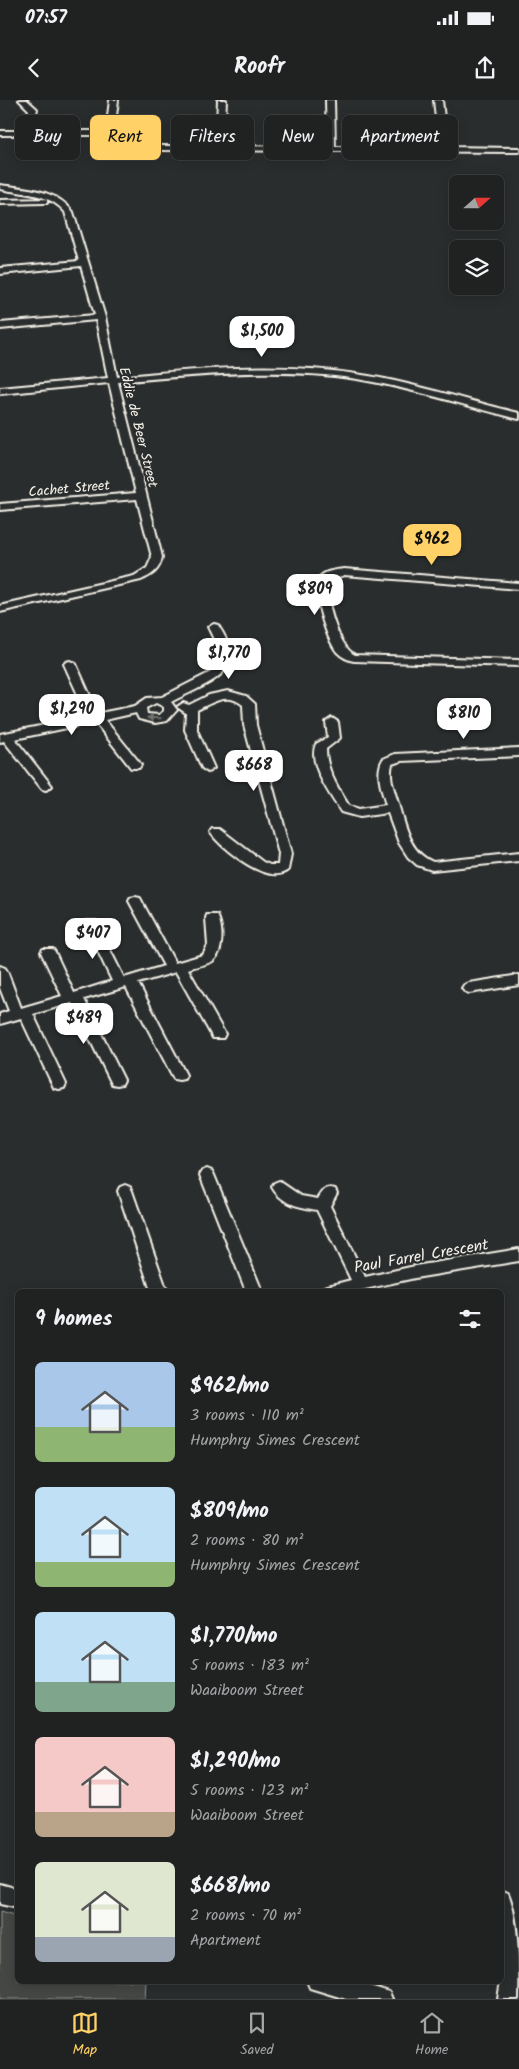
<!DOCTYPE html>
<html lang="en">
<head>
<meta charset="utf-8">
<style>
	:root { --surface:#202222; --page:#282a2a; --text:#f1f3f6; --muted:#a2a4a5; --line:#3d3f40; --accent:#ffd166 }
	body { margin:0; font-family:Kalam,sans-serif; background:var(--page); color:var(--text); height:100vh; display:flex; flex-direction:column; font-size:19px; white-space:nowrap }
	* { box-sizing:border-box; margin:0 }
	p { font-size:16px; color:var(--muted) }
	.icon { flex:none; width:28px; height:28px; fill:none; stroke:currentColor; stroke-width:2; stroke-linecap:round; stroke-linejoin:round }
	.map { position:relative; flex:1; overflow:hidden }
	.panel { position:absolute; left:15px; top:1189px; width:489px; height:695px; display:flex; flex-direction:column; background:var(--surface); border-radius:8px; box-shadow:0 2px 12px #0003,0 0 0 1px var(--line) }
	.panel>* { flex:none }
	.banner { position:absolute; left:15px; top:15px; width:490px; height:45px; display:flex; gap:10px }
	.needle { width:32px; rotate:69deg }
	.tools { position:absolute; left:449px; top:75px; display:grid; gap:10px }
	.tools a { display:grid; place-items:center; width:55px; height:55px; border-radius:8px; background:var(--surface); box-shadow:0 2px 12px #0003,0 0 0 1px var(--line); font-size:25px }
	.price { position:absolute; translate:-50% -42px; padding:0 11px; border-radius:10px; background:#fff; color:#222; font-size:16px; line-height:32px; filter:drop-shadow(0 1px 2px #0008) }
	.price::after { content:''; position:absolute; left:50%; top:30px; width:15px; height:11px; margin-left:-8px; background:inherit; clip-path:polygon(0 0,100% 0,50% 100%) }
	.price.current { background:var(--accent); color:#111 }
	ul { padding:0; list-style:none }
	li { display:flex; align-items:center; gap:15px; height:125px; padding:0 20px }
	li span { display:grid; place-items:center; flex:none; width:140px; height:100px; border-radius:8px; color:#555 }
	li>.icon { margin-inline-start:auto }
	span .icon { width:60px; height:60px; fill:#fffc; stroke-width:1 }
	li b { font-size:21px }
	h2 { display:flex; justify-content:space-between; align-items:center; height:60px; padding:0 20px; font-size:21px }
	.chip { padding:0 18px; border-radius:8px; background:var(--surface); box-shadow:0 2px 12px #0003,0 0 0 1px var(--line); font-size:18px; line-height:45px }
	.chip.current { background:var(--accent); color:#111 }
	.status { display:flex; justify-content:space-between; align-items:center; height:35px; padding:0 25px; background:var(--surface); direction:ltr }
	.status svg { height:14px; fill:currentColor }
	header { display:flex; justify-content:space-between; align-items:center; height:65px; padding:0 20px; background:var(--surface); font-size:22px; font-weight:700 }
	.dock { display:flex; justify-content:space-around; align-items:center; height:70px; border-top:1px solid var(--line); background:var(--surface); font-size:14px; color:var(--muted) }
	.dock a { display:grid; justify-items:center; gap:2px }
	.dock .current { color:var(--accent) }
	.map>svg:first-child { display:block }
</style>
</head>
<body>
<div class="status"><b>07:57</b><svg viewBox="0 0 49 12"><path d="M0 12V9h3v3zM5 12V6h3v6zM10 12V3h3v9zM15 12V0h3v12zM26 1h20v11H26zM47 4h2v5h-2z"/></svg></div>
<header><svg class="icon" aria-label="back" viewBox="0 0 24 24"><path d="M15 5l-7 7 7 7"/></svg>Roofr<svg class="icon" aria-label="share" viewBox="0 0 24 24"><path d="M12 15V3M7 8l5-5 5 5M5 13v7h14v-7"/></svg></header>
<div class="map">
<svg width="519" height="1899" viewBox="0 0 519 1899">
	<rect width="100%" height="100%" fill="#2a2d2e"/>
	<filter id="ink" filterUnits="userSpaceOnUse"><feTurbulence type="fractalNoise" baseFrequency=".02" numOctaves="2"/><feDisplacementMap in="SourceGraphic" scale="10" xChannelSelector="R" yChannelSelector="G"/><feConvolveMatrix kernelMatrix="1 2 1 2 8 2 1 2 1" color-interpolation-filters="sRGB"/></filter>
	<g filter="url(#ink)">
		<path fill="#444645" stroke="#9c9c96" d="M0 1812 17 1817 18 1881H146L145 1899H0Z"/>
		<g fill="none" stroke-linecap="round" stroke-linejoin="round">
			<defs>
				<path id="street" d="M19 0H27L37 9 32 31H106L110 0H118L114 32 158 46H216L218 0H226L224 46 327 47 326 0H334L335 47H439L434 0H442L447 47 519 48V52L157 50 109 35H0V31H25L29 10Z
					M0 85C27 89 56 89 73 112L105 217 117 277C195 269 278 262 356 274 412 282 465 300 519 313V319C465 306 412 288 357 279 279 267 196 275 118 282L162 457C160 470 152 475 141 480L0 512V506L134 476 147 468 152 457 137 399 0 410V404L136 393 109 283 0 294V288L108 278 96 220 0 229V223L95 215 81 166 0 174V168L79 161 65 112C49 93 23 94 0 89Z
					M47 99V103H44L0 104V100Z
					M344 469 519 483V489L344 475 329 481C324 499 338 546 355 555L519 560V566L354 561C348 560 342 557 337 552 328 541 310 491 319 478 324 471 336 470 344 469Z
					M214 524 218 525C251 574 208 582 171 602L177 610 167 621 155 623 139 619 136 613 105 620 139 662 141 665 139 668H131L95 622 15 639 52 686 46 690 42 689 4 641 0 642V634L90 616 84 608 64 564 66 562 70 561 76 564 95 607 100 613 135 606 147 598 162 597 213 571 219 562V550L208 527ZM156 603 164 607V611L159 615 147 614 146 608Z
					M228 591 246 596 255 604 256 625 291 754 288 770C285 772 281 774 278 774 258 777 220 747 210 732L212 729H220L263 762 270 765H278L279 754 244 625 243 605C228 592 213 602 197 610V630L214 668 208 672 202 668 185 630 186 613 177 607 183 603 189 605 209 595Z
					M332 618 338 622 340 638 326 649C326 670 338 688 349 706L359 709 386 705C382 691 375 673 383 659L395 654 519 648V656L401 661 392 664C388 678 396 694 399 707 405 727 410 753 433 762L519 753V761L432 770 417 765 408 757 399 743 388 713 359 717 341 712C331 696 307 663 316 644L328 637 326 622Z
					M135 797 140 798 175 863 203 855 208 845 206 818 207 815H217C223 826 224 851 214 860 208 865 195 866 188 869L225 934 223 938H213L176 872 138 883 186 975 184 979 179 980 174 979 126 887 84 899 124 980 122 984 117 985 112 984 110 980 72 903 33 914 66 984 64 988 59 989 54 988 21 918 0 924V914L9 911 0 888V866L5 868 7 871 21 908 62 896 41 852 43 849H53L55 852 74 893 112 881 85 824 86 821H96L97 824 124 878 164 866 129 801 130 798Z
					M519 875V885L469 893 464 891 462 888 464 885 469 883Z
					M207 1069 212 1071 214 1075 262 1191H246L200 1075 202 1071Z
					M279 1081 301 1096 318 1099C323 1091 326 1086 335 1089L337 1093 330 1106 365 1177 415 1166 519 1149V1161L415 1178 356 1191H321L324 1187 351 1180 317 1110C300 1107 281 1104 272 1087L274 1083Z
					M125 1085 130 1087 132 1091 167 1191H151L118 1091 120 1087Z
					M0 1784 18 1789V1808L0 1804Z
					M501 1790 508 1793C519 1819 519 1871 518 1899H498L502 1874Z
					M307 1881H354L389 1892 392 1899H346L310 1888Z"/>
			</defs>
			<use href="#street" stroke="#f4f1e8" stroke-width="4"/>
			<use href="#street" fill="#2a2d2e" fill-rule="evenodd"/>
		</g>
		<defs><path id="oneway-solid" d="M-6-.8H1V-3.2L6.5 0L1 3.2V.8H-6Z" transform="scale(1.25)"/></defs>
		<use fill="#71726f" href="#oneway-solid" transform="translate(154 618) rotate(-179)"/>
	</g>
	<g text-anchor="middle" stroke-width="4.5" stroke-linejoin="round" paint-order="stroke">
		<g font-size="14" fill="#f4f1e8" stroke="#2a2d2e">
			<text transform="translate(139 327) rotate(76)" y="5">Eddie de Beer Street</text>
			<text transform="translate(69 388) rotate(-5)" y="5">Cachet Street</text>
		</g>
		<g font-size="16" fill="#f4f1e8" stroke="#2a2d2e">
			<text transform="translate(421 1155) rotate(-10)" y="6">Paul Farrel Crescent</text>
		</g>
	</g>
</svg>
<div class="tools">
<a><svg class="needle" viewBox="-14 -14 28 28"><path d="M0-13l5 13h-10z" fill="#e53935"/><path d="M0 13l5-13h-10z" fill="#a2a4a5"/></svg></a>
<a><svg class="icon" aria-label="layers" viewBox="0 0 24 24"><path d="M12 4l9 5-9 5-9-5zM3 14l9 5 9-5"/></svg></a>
</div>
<b class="price" style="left:262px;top:258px">$1,500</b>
<b class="price current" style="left:432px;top:466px">$962</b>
<b class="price" style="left:315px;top:516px">$809</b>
<b class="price" style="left:229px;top:580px">$1,770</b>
<b class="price" style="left:72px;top:636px">$1,290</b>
<b class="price" style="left:464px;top:640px">$810</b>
<b class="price" style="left:254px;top:692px">$668</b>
<b class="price" style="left:93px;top:860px">$407</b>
<b class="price" style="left:84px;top:945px">$489</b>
<div class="banner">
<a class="chip">Buy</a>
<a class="chip current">Rent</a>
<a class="chip">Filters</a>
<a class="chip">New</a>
<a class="chip">Apartment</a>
</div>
<section class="panel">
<h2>9 homes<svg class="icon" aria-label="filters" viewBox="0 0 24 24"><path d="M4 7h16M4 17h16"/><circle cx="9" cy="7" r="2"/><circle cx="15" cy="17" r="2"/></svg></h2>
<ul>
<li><span style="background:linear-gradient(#a9c7e8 65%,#8fb573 0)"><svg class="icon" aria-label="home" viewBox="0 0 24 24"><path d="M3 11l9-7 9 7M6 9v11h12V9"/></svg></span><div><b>$962/mo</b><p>3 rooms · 110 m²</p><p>Humphry Simes Crescent</p></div></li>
<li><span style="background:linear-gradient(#bfe0f5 75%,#8fb573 0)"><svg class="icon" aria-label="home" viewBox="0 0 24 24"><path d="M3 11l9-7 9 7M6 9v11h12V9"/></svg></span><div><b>$809/mo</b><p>2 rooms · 80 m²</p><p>Humphry Simes Crescent</p></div></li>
<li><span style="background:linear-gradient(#bfe0f5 70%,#7fa58c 0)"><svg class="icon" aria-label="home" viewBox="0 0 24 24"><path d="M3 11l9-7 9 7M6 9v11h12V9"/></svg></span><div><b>$1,770/mo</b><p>5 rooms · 183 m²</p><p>Waaiboom Street</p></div></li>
<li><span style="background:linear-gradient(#f6c9c9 75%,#b9a48a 0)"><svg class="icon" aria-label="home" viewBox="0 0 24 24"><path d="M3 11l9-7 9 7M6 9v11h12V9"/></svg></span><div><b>$1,290/mo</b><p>5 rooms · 123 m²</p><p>Waaiboom Street</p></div></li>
<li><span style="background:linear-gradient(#dfe7d0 75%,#9aa5b1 0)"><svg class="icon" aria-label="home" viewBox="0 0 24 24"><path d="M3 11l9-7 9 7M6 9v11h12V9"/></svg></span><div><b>$668/mo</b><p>2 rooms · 70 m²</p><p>Apartment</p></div></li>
</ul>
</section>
</div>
<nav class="dock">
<a class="current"><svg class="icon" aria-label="map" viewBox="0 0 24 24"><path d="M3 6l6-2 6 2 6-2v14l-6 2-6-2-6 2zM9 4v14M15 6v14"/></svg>Map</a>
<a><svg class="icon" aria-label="saved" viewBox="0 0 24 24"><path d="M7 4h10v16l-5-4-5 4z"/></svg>Saved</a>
<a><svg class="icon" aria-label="home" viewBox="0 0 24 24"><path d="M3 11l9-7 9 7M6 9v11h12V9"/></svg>Home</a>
</nav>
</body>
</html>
